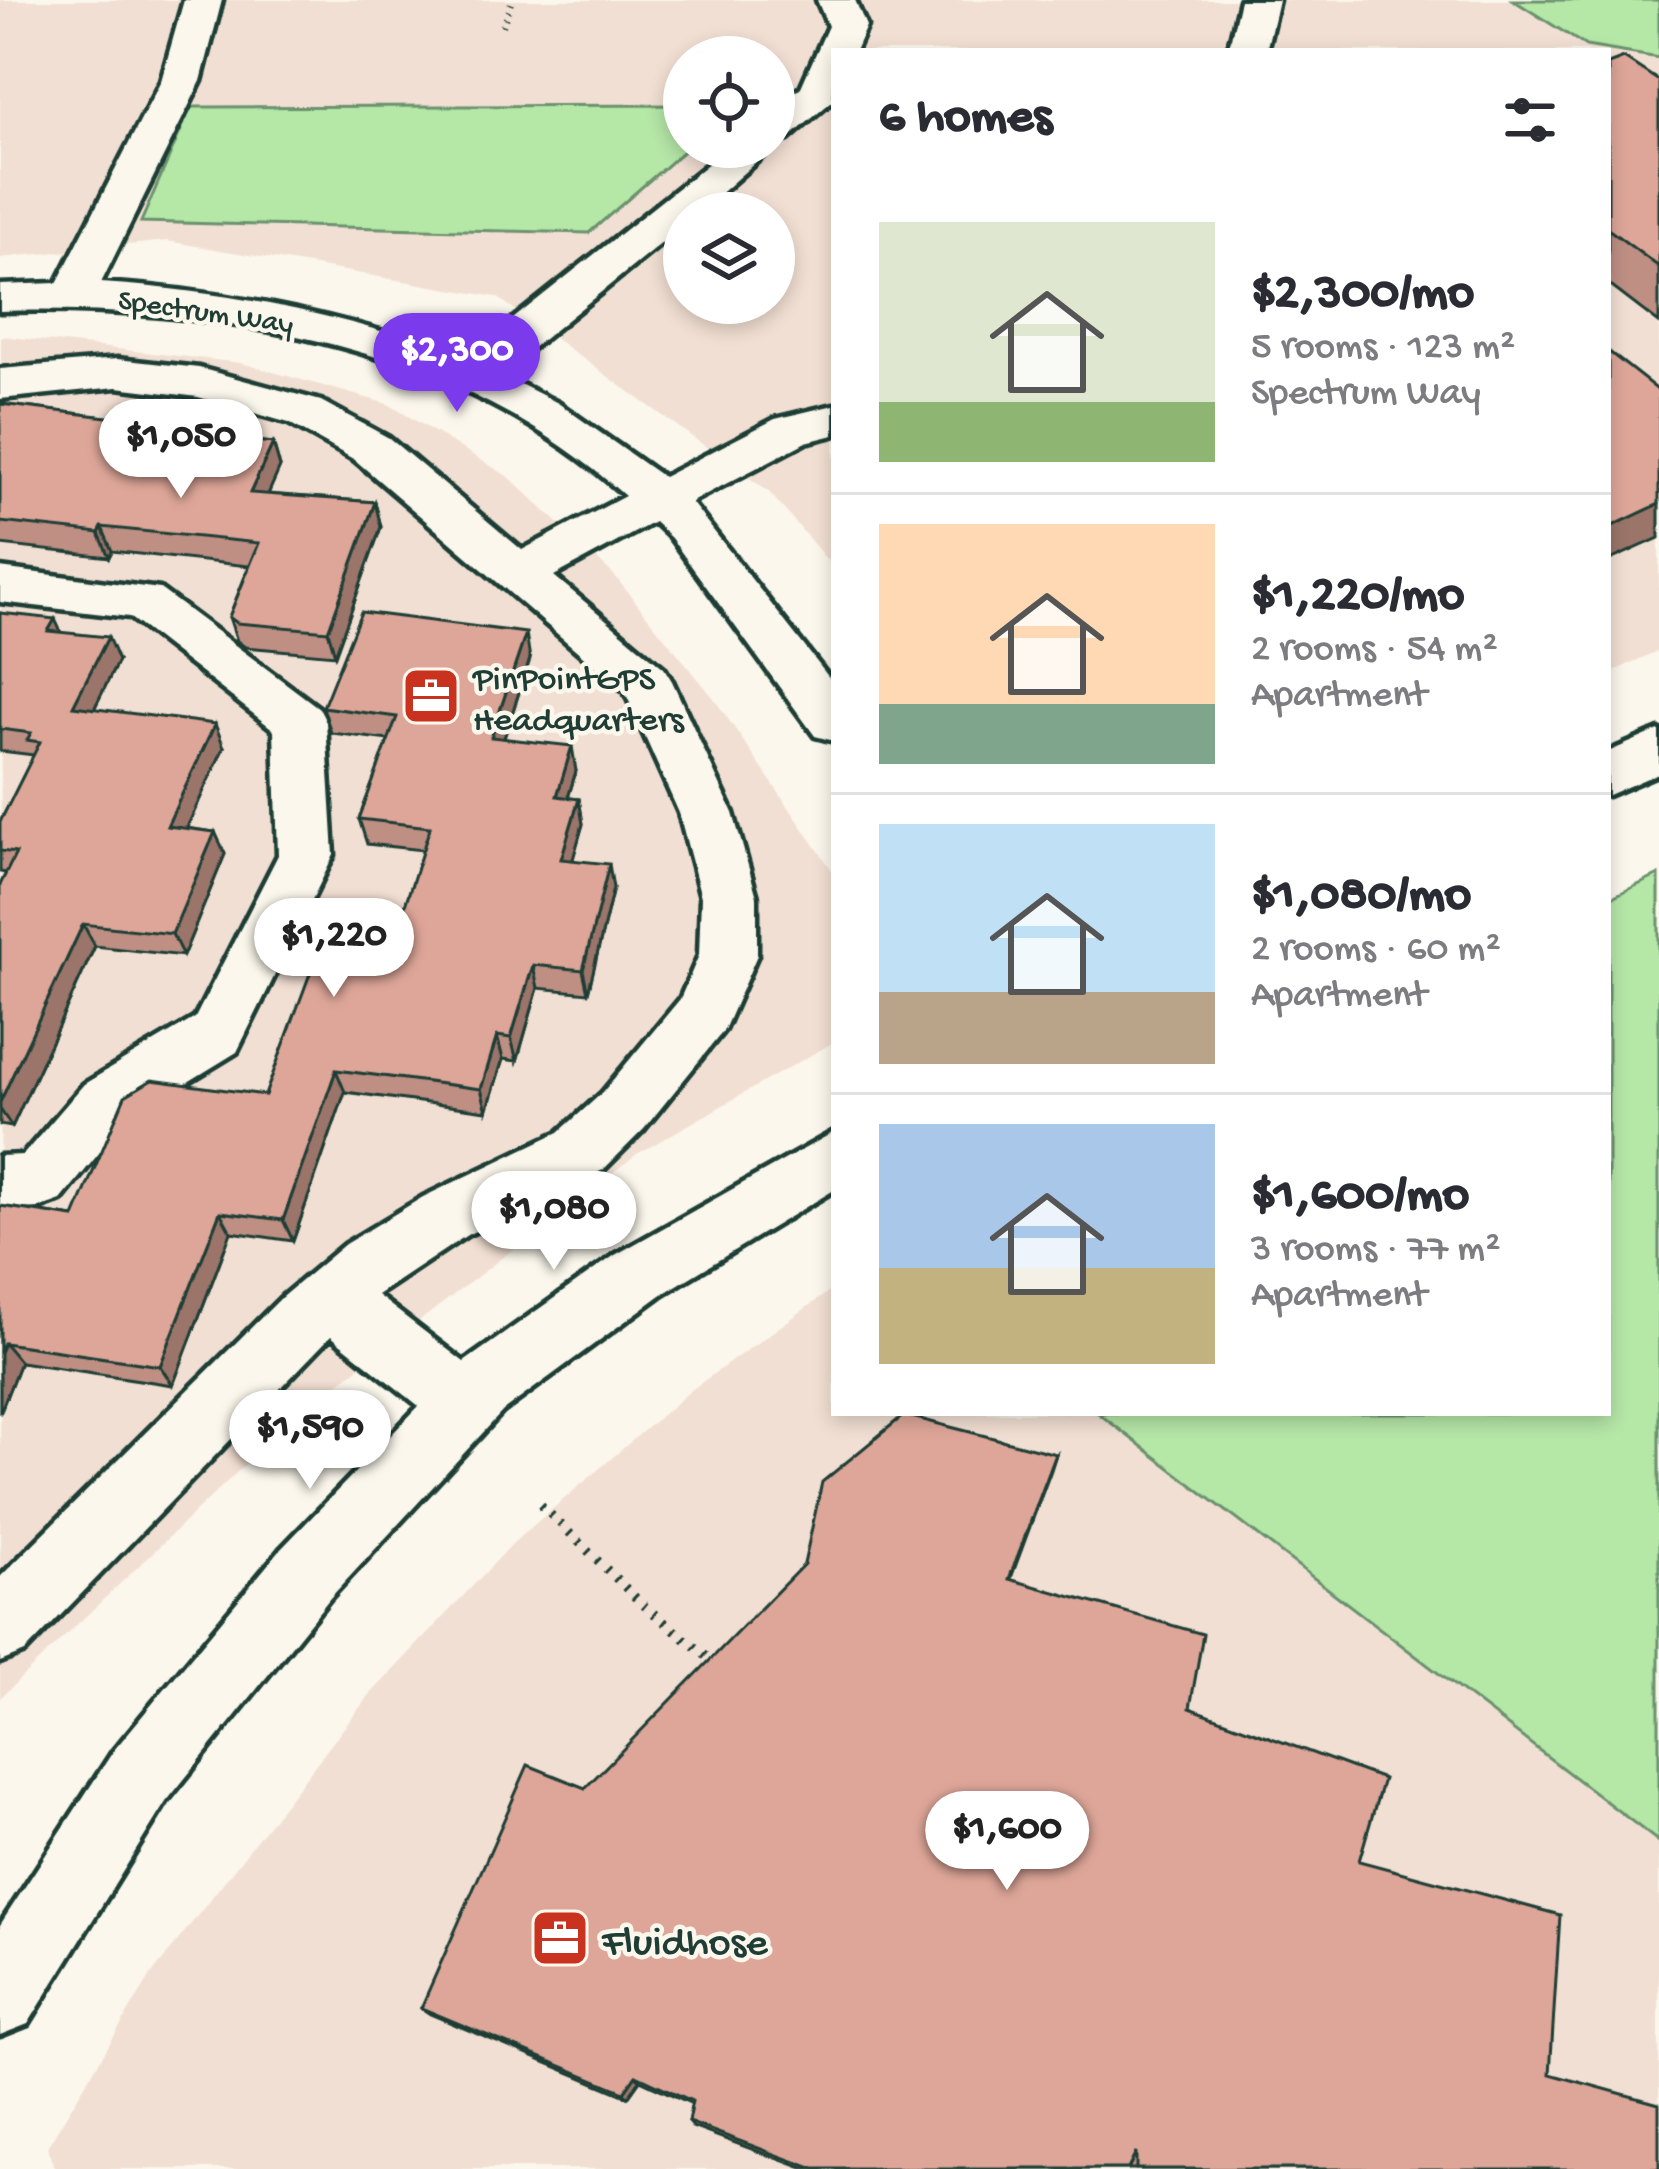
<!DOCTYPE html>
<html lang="en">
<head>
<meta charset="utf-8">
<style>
	:root { --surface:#fff; --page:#f7f7f7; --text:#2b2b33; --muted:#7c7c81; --line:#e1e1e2; --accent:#7c3aed }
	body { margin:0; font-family:"Gochi Hand",sans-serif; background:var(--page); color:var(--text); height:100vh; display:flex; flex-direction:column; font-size:45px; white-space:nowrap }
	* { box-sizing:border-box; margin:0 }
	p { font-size:39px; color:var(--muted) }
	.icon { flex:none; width:66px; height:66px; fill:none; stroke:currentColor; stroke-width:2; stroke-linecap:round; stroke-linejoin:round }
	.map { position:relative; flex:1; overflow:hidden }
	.sheet { position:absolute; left:831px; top:48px; width:780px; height:1368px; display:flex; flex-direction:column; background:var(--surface); border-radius:0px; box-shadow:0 6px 18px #0003 }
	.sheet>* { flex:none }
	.buttons { position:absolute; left:663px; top:36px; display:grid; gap:24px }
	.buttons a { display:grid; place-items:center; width:132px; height:132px; border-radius:50%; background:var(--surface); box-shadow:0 6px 18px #0003; font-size:60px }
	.price { position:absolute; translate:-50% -102px; padding:0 27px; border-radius:42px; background:#fff; color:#222; font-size:39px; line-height:78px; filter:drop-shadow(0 3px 6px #0008) }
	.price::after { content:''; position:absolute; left:50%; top:72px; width:36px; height:27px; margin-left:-18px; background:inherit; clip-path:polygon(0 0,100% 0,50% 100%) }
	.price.selected { background:var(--accent); color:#fff }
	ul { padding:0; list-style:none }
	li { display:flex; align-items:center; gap:36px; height:300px; padding:0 48px }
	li+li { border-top:3px solid var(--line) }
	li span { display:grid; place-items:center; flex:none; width:336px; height:240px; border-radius:0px; color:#555 }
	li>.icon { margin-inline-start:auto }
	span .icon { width:144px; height:144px; fill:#fffc; stroke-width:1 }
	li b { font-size:51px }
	h2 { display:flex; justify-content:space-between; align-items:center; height:144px; padding:0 48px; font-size:51px }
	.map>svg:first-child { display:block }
</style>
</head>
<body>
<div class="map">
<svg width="1659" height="2169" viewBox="0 0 1659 2169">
	<rect width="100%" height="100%" fill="#fbf7ec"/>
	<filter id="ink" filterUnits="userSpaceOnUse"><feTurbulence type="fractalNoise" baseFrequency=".00833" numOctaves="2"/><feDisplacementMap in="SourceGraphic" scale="24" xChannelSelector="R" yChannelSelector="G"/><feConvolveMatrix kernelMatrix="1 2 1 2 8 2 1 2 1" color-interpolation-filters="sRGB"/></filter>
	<g filter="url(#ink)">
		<path fill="#f2dfd3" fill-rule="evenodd" d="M0 0H1513L1586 46 1659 58V650L1608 674V51H834V568L769 492 497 297 167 241 0 258ZM684 57H774V147H684ZM684 213H774V303H684Z
			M1 336 241 363 388 404 509 477 613 574 713 697 834 873V1042L637 1154 297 1415 0 1698Z
			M834 1288V1413H1098L1659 1842V2169H56L47 2147 152 1974 368 1697 514 1542 691 1390Z"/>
		<path fill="#b5e7a7" stroke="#6a926e" stroke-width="3" d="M1513 0H1659V58L1586 46Z
			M684 105 688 147 589 233 141 222 191 107Z
			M1659 875V1842L1098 1413H1608V899Z"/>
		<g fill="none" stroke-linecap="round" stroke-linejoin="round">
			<defs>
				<path id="minor" d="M184 0H222L201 81 101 283C228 291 345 315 464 358L729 147 774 146 698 213H684V225L500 374 558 403 663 477 775 419 834 405V435L806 442 691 502 834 684V741L815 736 671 538 654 522 554 576 664 668 672 681 733 813 757 897V955L724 1030 644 1129 603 1170 467 1235 377 1295 464 1362 615 1255 834 1132V1190L661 1295 503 1411 330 1598 166 1802 28 2024 0 2035V1925L114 1750 280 1550 419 1406 331 1336 25 1652 0 1662V1577L283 1296 345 1244 423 1197 559 1132 602 1093 680 999 699 955 701 897 679 813 625 692 355 460 289 423 198 397 117 387 0 399V369L117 359 199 368 321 401 389 438 522 550 625 496C456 343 220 306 0 311V285L57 283 161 81Z
					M817 0H855L866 26 855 51H834L832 101 788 139 774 142V110L801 87 828 26Z
					M1240 0H1278L1266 51H1228Z
					M0 568 160 589 319 708 326 722 334 855 237 1052 126 1120 61 1200 39 1208 0 1210V1156L23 1155 84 1084 195 1018 278 855 274 730 129 617 0 602Z
					M1659 730V773L1608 795V752Z"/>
			</defs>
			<use href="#minor" stroke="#1f3d34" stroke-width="9"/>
			<path stroke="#1f3d34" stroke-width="6" stroke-dasharray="1.5 6" stroke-linecap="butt" d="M503 26 512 0"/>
			<path stroke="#1f3d34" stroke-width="9" stroke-dasharray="3 10" stroke-linecap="butt" d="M541 1505 641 1603 706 1656"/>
			<use href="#minor" fill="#fbf7ec" fill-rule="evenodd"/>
		</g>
		<path fill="#bf8f84" stroke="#1f3d34" stroke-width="3" d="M1608 64 1659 81V323L1608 284Z
			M0 404 114 418 171 411 175 422 223 426 227 438 273 443 280 467 268 494 375 502 381 527 335 655 245 647 237 641 229 617 249 566 112 551 109 557 0 545Z
			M0 613 61 633 118 661 94 709 224 747 186 828 215 832 225 854 183 956 95 946 12 1127 0 1125V885L6 873 0 872V822L34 755 0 751Z
			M530 659 504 738 576 771 568 798 579 799 583 824 572 860 613 888 588 993 538 988 517 1061 503 1059 487 1111 345 1092 293 1241 231 1232 173 1385 20 1362 0 1413V1206L74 1217 265 1095 385 968 423 850 367 844 359 819 389 740 331 733 323 707Z
			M1056 1454 1010 1580 1190 1708 1359 1861 1550 2074 1659 2169H1129V2166L1128 2169H806L692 2127 688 2122 692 2104 640 2080 628 2097 430 2014 421 2008 585 1788Z"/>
		<path fill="#9b746b" stroke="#1f3d34" stroke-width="3" d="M273 443 280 467 258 517 250 493Z
			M375 502 381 527 335 655 328 631Z
			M1659 504V538L1608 561V528Z
			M102 527 112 551 109 557 99 533Z
			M55 619 66 643 48 631Z
			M526 633 530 659 496 762 491 737Z
			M108 637 118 661 84 729 73 706Z
			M215 724 224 747 177 849 167 826Z
			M572 746 576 771 561 821 557 796Z
			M579 799 583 824 566 884 561 859Z
			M215 832 225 854 183 956 172 934Z
			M609 864 613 888 588 993 583 970Z
			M83 924 95 946 12 1127 0 1109V1102Z
			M533 965 538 988 517 1061 511 1038Z
			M497 1036 503 1059 487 1111 481 1089Z
			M336 1070 345 1092 293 1241 283 1220Z
			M220 1212 231 1232 173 1385 160 1366Z
			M4 1343 20 1362 0 1413V1352Z
			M1056 1454 1051 1470 1005 1594 1009 1579Z
			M636 2075 640 2080 628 2097 624 2092Z"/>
		<path fill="#dea699" stroke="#1f3d34" stroke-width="3" d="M1624 58 1659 81V267L1608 229V64Z
			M1608 351 1659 391V504L1608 528Z
			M0 404 114 418 122 405 171 411 166 421 223 426 218 437 273 443 250 493 375 502 328 631 237 623 229 617 259 543 102 527 99 533 0 522Z
			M361 612 526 633 491 737 572 746 557 796 579 799 561 859 609 864 583 970 533 965 511 1038 497 1036 481 1089 336 1070 283 1220 220 1212 160 1366 4 1343 0 1352V1206L74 1217 125 1096 152 1080 265 1095 315 960 385 968 430 827 359 819 397 717 323 707Z
			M0 613 55 619 48 631 108 637 73 706 215 724 167 826 215 832 172 934 83 924 0 1102V885L16 853 0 851V822L40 742 27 740 31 733 0 729Z
			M904 1415 1056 1454 1009 1579 1203 1634 1190 1708 1383 1779 1359 1861 1560 1915 1550 2074 1659 2104V2169H1136V2153L1128 2169H815L688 2122 692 2101 636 2075 624 2092 421 2008 528 1765 585 1788 804 1564 822 1482Z"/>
	</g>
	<defs>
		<symbol id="office-square" viewBox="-11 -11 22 22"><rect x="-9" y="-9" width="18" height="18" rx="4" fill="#c8321e" stroke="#fbf7ec"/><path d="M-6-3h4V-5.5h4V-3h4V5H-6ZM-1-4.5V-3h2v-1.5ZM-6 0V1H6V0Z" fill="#fff"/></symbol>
	</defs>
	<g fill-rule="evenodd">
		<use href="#office-square" x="398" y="663" width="66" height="66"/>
		<use href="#office-square" x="527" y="1905" width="66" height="66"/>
	</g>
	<g text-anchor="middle" stroke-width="9" stroke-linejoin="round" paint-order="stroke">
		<g font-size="30" fill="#1f3d34" stroke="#fbf7ec">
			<text transform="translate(206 310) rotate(8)" y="10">Spectrum Way</text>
		</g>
		<g font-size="36" fill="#1f3d34" stroke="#fbf7ec" text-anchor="start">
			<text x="473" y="688">PinPointGPS<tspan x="473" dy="41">Headquarters</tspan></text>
		</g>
		<g font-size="42" fill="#1f3d34" stroke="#fbf7ec" text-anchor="start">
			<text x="602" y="1953">Fluidhose</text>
		</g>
	</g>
</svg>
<div class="buttons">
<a><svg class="icon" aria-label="locate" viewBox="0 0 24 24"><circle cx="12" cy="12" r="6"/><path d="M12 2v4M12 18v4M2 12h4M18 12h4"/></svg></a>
<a><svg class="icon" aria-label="layers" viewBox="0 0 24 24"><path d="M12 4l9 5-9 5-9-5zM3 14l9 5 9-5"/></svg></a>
</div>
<b class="price selected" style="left:457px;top:415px">$2,300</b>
<b class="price" style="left:181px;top:501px">$1,050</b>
<b class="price" style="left:334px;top:1000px">$1,220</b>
<b class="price" style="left:554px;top:1273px">$1,080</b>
<b class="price" style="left:310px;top:1492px">$1,590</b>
<b class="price" style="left:1007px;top:1893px">$1,600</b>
<section class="sheet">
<h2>6 homes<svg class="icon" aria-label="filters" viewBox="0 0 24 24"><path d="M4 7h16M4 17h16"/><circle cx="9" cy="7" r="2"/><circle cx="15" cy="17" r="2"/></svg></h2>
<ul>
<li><span style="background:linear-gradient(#dfe7d0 75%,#8fb573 0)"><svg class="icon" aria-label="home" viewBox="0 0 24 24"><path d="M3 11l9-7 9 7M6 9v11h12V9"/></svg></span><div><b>$2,300/mo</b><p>5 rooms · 123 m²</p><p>Spectrum Way</p></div></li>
<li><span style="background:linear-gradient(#ffd9b3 75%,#7fa58c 0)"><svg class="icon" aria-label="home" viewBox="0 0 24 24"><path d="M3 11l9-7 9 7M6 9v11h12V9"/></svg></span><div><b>$1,220/mo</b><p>2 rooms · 54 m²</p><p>Apartment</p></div></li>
<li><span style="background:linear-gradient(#bfe0f5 70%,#b9a48a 0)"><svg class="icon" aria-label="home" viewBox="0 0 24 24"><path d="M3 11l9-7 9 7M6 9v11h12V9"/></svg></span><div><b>$1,080/mo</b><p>2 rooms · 60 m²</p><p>Apartment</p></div></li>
<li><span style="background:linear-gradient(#a9c7e8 60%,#c2b280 0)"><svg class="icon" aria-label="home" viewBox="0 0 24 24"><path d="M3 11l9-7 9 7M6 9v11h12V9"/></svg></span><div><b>$1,600/mo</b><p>3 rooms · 77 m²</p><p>Apartment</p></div></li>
</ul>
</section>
</div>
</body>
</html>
